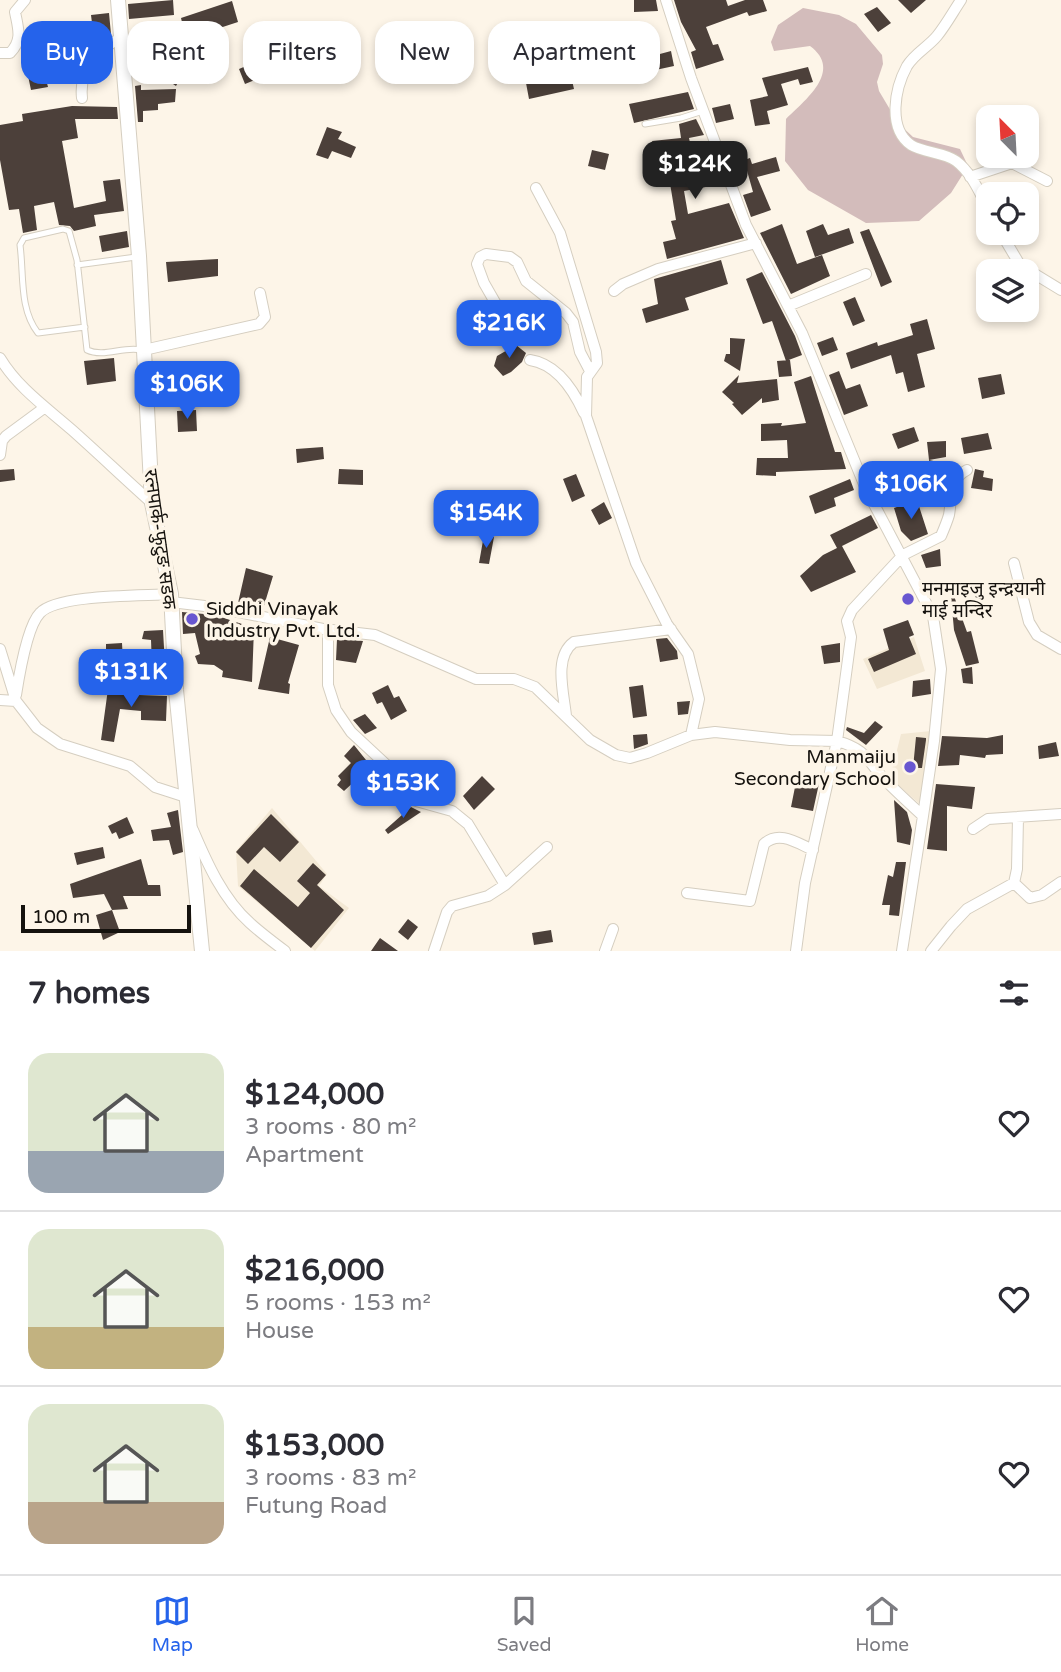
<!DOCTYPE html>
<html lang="en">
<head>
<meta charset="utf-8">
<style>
	:root { --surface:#fff; --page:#f2f2f3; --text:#2b2b33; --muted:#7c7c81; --line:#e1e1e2; --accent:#2563eb }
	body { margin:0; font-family:"Varela Round","Noto Sans Devanagari",sans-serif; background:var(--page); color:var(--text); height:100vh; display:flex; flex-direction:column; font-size:26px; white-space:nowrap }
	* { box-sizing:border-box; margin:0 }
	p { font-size:23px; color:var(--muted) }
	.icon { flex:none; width:38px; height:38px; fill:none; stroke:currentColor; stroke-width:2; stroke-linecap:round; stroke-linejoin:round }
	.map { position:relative; height:951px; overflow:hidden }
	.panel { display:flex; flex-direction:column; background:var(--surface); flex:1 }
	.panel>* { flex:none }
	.guide { position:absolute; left:21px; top:21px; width:700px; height:63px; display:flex; gap:14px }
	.needle { width:46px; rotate:336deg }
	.tools { position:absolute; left:976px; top:105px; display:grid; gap:14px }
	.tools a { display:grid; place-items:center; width:63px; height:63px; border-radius:14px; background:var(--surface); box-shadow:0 4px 10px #0003; font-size:35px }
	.scale { position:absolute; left:21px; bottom:18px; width:170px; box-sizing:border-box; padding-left:7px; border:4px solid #15120e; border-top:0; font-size:19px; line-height:24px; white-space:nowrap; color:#15120e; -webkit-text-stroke:5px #fdf5e8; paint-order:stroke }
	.price { position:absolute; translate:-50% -60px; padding:0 16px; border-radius:14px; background:var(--accent); color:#fff; font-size:23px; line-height:46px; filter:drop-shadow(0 2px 4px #0008) }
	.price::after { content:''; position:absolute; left:50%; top:42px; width:21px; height:16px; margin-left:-10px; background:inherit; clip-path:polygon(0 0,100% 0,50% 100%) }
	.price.on { background:#222; color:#fff }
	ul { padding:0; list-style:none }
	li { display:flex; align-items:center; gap:21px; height:175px; padding:0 28px }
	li+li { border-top:2px solid var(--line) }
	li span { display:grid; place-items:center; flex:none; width:196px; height:140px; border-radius:21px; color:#555 }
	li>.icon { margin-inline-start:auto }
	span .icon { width:84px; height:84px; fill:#fffc; stroke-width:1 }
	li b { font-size:30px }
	h2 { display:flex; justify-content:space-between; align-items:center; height:84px; padding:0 28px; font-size:30px }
	.chip { padding:0 24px; border-radius:21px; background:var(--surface); box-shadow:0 4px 10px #0003; font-size:24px; line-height:63px }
	.chip.on { background:var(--accent); color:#fff }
	.menu { display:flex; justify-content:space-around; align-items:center; height:98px; border-top:2px solid var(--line); background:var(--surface); font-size:19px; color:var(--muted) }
	.menu a { display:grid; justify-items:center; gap:4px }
	.menu .on { color:var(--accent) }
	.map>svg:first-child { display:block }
</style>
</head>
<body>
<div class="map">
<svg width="1061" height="951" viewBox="0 0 1061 951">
	<rect width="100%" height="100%" fill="#fdf5e8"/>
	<path fill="#f3e8d4" d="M914 637 925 671 877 689 863 659Z
		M931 731 921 805 890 778 901 734Z
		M272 808 327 874 319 886 349 908 315 951 238 886 236 851Z"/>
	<path fill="#d3bcbb" d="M803 8 839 15 856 24 882 55 883 64 877 82 879 91 898 123 913 137 960 149 968 166 951 193 919 221 866 223 808 190 785 161 786 119C804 101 844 71 810 46L774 51 771 42 778 25Z"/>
	<path fill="#4c403a" d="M173 0 174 15 129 19 128 4Z
		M634 0H656L658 11 634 12Z
		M674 0H726L728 6 745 0H763L767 11 749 16 747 12 706 27 713 45 718 44 724 60 696 69 691 52 696 50 681 22Z
		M898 0H926L911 13Z
		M232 1 238 22 186 39 181 18Z
		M877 7 891 23 878 32 864 14Z
		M109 13 111 34 106 38 90 40 88 24 101 22 92 23 91 15Z
		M158 34 171 41 166 65 140 66 139 36Z
		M627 35 634 61 671 51 674 66 595 83 592 68 614 63 609 39Z
		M562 37 574 89 529 99 526 83 537 80 528 45Z
		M253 63 260 78 245 84 239 69Z
		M808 67 813 82 800 85 798 79 781 84 788 105 767 111 770 124 755 126 750 100 768 96 762 78Z
		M43 68 48 87 31 90 27 71Z
		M170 69 182 75 176 86 164 78Z
		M141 85V90L176 89 175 102 158 104V110L143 111V122H138L135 86Z
		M688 92 694 109 634 123 629 104Z
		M730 104 734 119 716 123 712 108Z
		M72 106 117 107 118 119H75L78 138 62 141 74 208 106 201 103 181 120 179 124 211 94 215 96 226 74 231 70 226 59 225 54 202 34 206 37 230 23 233 19 209 9 210 0 160V125L23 121 22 114Z
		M696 119 704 135 689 138 696 172 716 169 722 184 684 191 688 214 729 203 744 238 667 259 663 242 676 239 671 221 676 220 669 177 680 176 674 149 668 148 656 152 652 141 681 138 679 124Z
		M327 127 342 132 338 139 356 147 351 158 332 151 328 159 316 155Z
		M592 150 609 154 605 170 588 166Z
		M776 157 780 171 757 177 771 210 751 217 743 195 753 192 744 160 750 158 752 164Z
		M782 224 797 264 822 255 830 276 791 294 760 233Z
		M823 224 828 235 849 228 854 243 815 257 806 231Z
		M869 229 892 282 881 287 860 232Z
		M127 231 129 247 102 252 99 236Z
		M218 259V276L168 282 166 262Z
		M721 260 728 284 685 298 689 310 646 323 642 309 658 304 654 279Z
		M762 272 795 336 802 355 786 361 772 321 763 324 746 279Z
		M855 297 865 321 853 326 843 302Z
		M927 319 935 349 917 354 925 387 908 392 903 372 896 374 891 355 851 369 846 353 877 342 878 346 913 335 910 324Z
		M833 337 838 350 822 356 817 343Z
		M730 338 745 339 740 371 724 361 726 354H730Z
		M516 345 526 353 522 362 511 372 503 376 494 366 497 356Z
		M114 358 116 381 87 385 84 361Z
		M790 360 792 376 779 377 777 361Z
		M839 371 846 389 860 384 868 406 844 415 829 375Z
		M1001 374 1005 394 982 399 978 378Z
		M739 375 737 383 777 379 779 400 762 403V398L742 415 732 404 734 403 722 392Z
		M811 376 835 452H841L846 469 776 472V476L756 475 757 458H788L787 440 761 441V424L782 423 781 426 806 423 794 382Z
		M196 410 197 431 178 432 177 411Z
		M914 427 919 441 898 449 892 434Z
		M988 433 992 449 964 454 961 438Z
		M946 441V457L929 460 927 442Z
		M323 447 324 459 297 463 296 449Z
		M929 460 942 463 945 488 943 499 932 501Z
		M905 464 910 480 891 487 886 470Z
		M14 469 15 480 0 482V470Z
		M339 469 363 470V485L338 484Z
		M975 469 984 471 983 477 993 479 992 491 971 488Z
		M576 474 585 496 572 502 563 479Z
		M850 479 854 490 834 498 836 506 815 514 809 496Z
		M917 500 928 534 911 541 901 531 894 508Z
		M604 502 612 518 599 525 591 510Z
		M871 515 878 528 842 546 856 572 811 592 800 576 823 555 837 548 830 535Z
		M484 535 494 537 489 564 479 563Z
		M940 549 941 566 926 568 921 555Z
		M246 568 273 576 263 609 238 603Z
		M954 596 967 632 971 631 979 663 966 666 954 630 951 597Z
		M182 612 215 615 254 628 252 682 222 677 223 671 214 665 198 664 195 656 200 654 195 633 183 634Z
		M908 620 914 635 909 637 916 654 874 672 868 659 889 650 883 629Z
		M163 630 165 665 152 666 151 640 142 639 144 631Z
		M270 637 299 645 288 683 290 684 289 694 258 689Z
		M667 638 677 651 678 659 660 662 656 639Z
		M337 639 363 641 356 663 336 660Z
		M122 643 123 662 106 663V644Z
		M840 643V662L824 664 821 646Z
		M972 667 973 684 963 683 961 669Z
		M930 679 931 694 912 697 913 681Z
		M388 685 394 698 399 696 407 711 391 720 382 702 377 704 372 693Z
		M643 685 647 716 633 718 629 687Z
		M108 689 139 691V695L167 696 166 721 141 720V711L120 709 114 742 101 740Z
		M690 701 688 714 678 715 677 702Z
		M365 714 377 728 365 734 353 720Z
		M875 721 883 727 866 745 846 730 847 727 864 733Z
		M647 734 648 744 634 749 633 735Z
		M1003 735V754L986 755 985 758 960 755 959 765 938 766 942 736 987 738Z
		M916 737 926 738V740L922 768H913Z
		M1056 742 1059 756 1039 759 1038 746Z
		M354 745 366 760 352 773 357 779 344 791 337 785 341 780 338 776 351 763 344 756Z
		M482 776 495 789 474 810 463 796Z
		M797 777 820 779 813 811 791 807Z
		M936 784 975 787 972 809 947 806V851L927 849Z
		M894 800 907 812 912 830 910 845 897 842Z
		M411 807 421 812 388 834 385 830Z
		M178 810 183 852 173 855 169 840 153 841 151 830 171 827 167 813Z
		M271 814 299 842 280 862 264 847 248 864 236 852Z
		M127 817 134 833 119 839 116 832 112 834 108 826Z
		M103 847 105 858 77 865 74 853Z
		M141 859 148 885H160L161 896H123L128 909 112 910 104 894 73 898 70 884Z
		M896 862H906L899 916 889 915 890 905H882L888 875 893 877Z
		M313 863 326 875 317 885 344 910 311 948 240 886 254 869 298 907 310 893 297 881Z
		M112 910 120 932 103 940 96 915Z
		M408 919 418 927 408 940 398 932Z
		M551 930 553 942 534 945 532 933Z
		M380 938 398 951H371Z"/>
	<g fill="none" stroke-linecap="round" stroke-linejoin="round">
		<defs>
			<path id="service" d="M645 124 681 118 703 111
				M77 265 136 257
				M85 327 38 333C19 309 24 274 20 245L24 238 63 229 69 231 77 260 87 350C104 358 123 346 141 350"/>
			<path id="minor" d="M666 0 691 78 746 225 802 333 866 489 933 616 941 669 934 741 923 816
				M961 0C953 12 946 25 937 36 928 47 915 53 907 66 895 88 887 128 911 145 924 153 944 152 956 161 972 173 980 194 989 210
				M0 53H10C23 40 18 28 15 12L25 0
				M82 98C79 69 96 50 121 38
				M970 177 1012 163 1047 181
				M536 188 560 233 596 352 597 363 587 377 586 416 636 563 667 624 688 654 699 699 691 735
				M1001 233 1020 265 1061 290
				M614 291 623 284 658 269 756 243
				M496 304 484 283 477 264 480 257 486 254 510 257 517 262 526 281 566 313 573 322 580 352 590 371
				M788 306 866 274
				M144 350 259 324 265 317 260 293
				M0 358C18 388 47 408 72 430 99 454 125 479 152 503
				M530 360C557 364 574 391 584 413
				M0 455 2 441 6 436 44 408
				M1014 563 1029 622 1037 635 1061 649
				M171 602 213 607 323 629 375 635 476 679H514L535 687 590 740 616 755 630 758 647 753 691 735 715 732 790 740 837 741 851 637 847 621 852 610 903 555 941 536C944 529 947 522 949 515 952 498 949 479 967 470
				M328 630V685L336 710 351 732 407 784 416 801 452 811 468 824 505 885
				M0 649 16 701 37 728 60 744 130 766 155 787 186 797
				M16 695C19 676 27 626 40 613 57 594 142 596 171 594
				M0 700 16 701
				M566 716C564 694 553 657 574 642L671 629
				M1018 817 1017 869 1014 883 1030 898 1042 895 1061 882
				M973 829 988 819 1061 814
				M193 830C207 863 223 899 250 923 261 933 273 942 285 951
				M687 893 750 901 764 844C779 830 797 843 813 850
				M434 951 447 912 452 906 488 896 505 885 547 847
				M605 951 613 929
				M796 951 805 883 837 741C869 750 867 762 887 782 899 794 911 805 923 816L902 951
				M931 951 951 926 967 909 1014 883"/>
			<path id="tertiary" d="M118 0 139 256 152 503 171 594 176 690 202 951"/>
		</defs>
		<use href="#service" stroke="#d5cec0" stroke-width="7"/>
		<use href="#minor" stroke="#d5cec0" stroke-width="12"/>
		<use href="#tertiary" stroke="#d5cec0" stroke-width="16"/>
		<use href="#service" stroke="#fff" stroke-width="5"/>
		<use href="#minor" stroke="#fff" stroke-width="10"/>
		<use href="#tertiary" stroke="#fff" stroke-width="14"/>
	</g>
	<g fill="#6856d0" stroke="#fdf5e8" stroke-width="2.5">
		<circle cx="908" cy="599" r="7"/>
		<circle cx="192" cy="619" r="7"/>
		<circle cx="910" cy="767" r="7"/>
	</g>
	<g text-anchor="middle" stroke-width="7" stroke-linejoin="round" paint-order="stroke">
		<g font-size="19" fill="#15120e" stroke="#fdf5e8">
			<text transform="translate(161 539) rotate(82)" y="7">रत्नपार्क-फुटुङ सडक</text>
		</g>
		<g font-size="19" fill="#15120e" stroke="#fdf5e8" text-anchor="start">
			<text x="922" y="595">मनमाइजु इन्द्रयानी<tspan x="922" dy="22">माई मन्दिर</tspan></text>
			<text x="206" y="615">Siddhi Vinayak<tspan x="206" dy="22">Industry Pvt. Ltd.</tspan></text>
			<text x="896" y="763" text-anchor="end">Manmaiju<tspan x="896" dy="22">Secondary School</tspan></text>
		</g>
	</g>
</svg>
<div class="tools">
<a><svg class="needle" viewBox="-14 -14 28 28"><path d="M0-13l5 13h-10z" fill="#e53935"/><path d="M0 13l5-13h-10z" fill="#7c7c81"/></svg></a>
<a><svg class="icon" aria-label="locate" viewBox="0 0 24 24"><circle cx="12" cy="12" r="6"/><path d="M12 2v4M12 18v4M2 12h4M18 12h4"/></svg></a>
<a><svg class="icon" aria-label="layers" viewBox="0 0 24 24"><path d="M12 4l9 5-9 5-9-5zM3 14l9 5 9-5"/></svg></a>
</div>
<div class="scale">100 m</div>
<b class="price on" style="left:695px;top:201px">$124K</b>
<b class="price" style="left:509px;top:360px">$216K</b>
<b class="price" style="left:187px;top:421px">$106K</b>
<b class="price" style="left:911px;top:521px">$106K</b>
<b class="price" style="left:486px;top:550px">$154K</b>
<b class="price" style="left:131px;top:709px">$131K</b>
<b class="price" style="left:403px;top:820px">$153K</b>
<div class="guide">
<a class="chip on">Buy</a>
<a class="chip">Rent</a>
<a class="chip">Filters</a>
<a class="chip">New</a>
<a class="chip">Apartment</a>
</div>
</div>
<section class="panel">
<h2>7 homes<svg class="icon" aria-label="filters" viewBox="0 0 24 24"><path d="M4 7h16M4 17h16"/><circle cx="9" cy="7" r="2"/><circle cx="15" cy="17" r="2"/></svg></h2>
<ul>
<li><span style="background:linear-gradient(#dfe7d0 70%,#9aa5b1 0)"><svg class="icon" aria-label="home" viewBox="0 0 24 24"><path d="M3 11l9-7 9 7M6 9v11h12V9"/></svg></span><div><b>$124,000</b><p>3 rooms · 80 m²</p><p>Apartment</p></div><svg class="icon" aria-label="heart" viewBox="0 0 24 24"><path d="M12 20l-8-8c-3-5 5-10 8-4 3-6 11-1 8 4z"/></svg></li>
<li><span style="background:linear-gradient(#dfe7d0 70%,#c2b280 0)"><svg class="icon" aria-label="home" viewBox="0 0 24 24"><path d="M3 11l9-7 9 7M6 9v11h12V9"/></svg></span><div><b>$216,000</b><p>5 rooms · 153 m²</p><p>House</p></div><svg class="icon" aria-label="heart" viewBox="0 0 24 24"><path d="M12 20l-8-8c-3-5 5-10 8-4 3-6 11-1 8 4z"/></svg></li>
<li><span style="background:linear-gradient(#dfe7d0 70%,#b9a48a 0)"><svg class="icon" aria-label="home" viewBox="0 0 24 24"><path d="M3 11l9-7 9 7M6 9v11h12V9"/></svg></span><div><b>$153,000</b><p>3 rooms · 83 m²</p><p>Futung Road</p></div><svg class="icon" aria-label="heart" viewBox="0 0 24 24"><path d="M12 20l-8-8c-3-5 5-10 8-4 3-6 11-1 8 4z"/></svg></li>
</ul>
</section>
<nav class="menu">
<a class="on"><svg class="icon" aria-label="map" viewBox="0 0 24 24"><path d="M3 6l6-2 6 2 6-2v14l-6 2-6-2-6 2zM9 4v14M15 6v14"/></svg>Map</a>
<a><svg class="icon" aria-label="saved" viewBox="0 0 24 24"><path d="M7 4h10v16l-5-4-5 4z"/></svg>Saved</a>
<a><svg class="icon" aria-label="home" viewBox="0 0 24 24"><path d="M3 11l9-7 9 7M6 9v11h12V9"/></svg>Home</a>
</nav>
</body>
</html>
